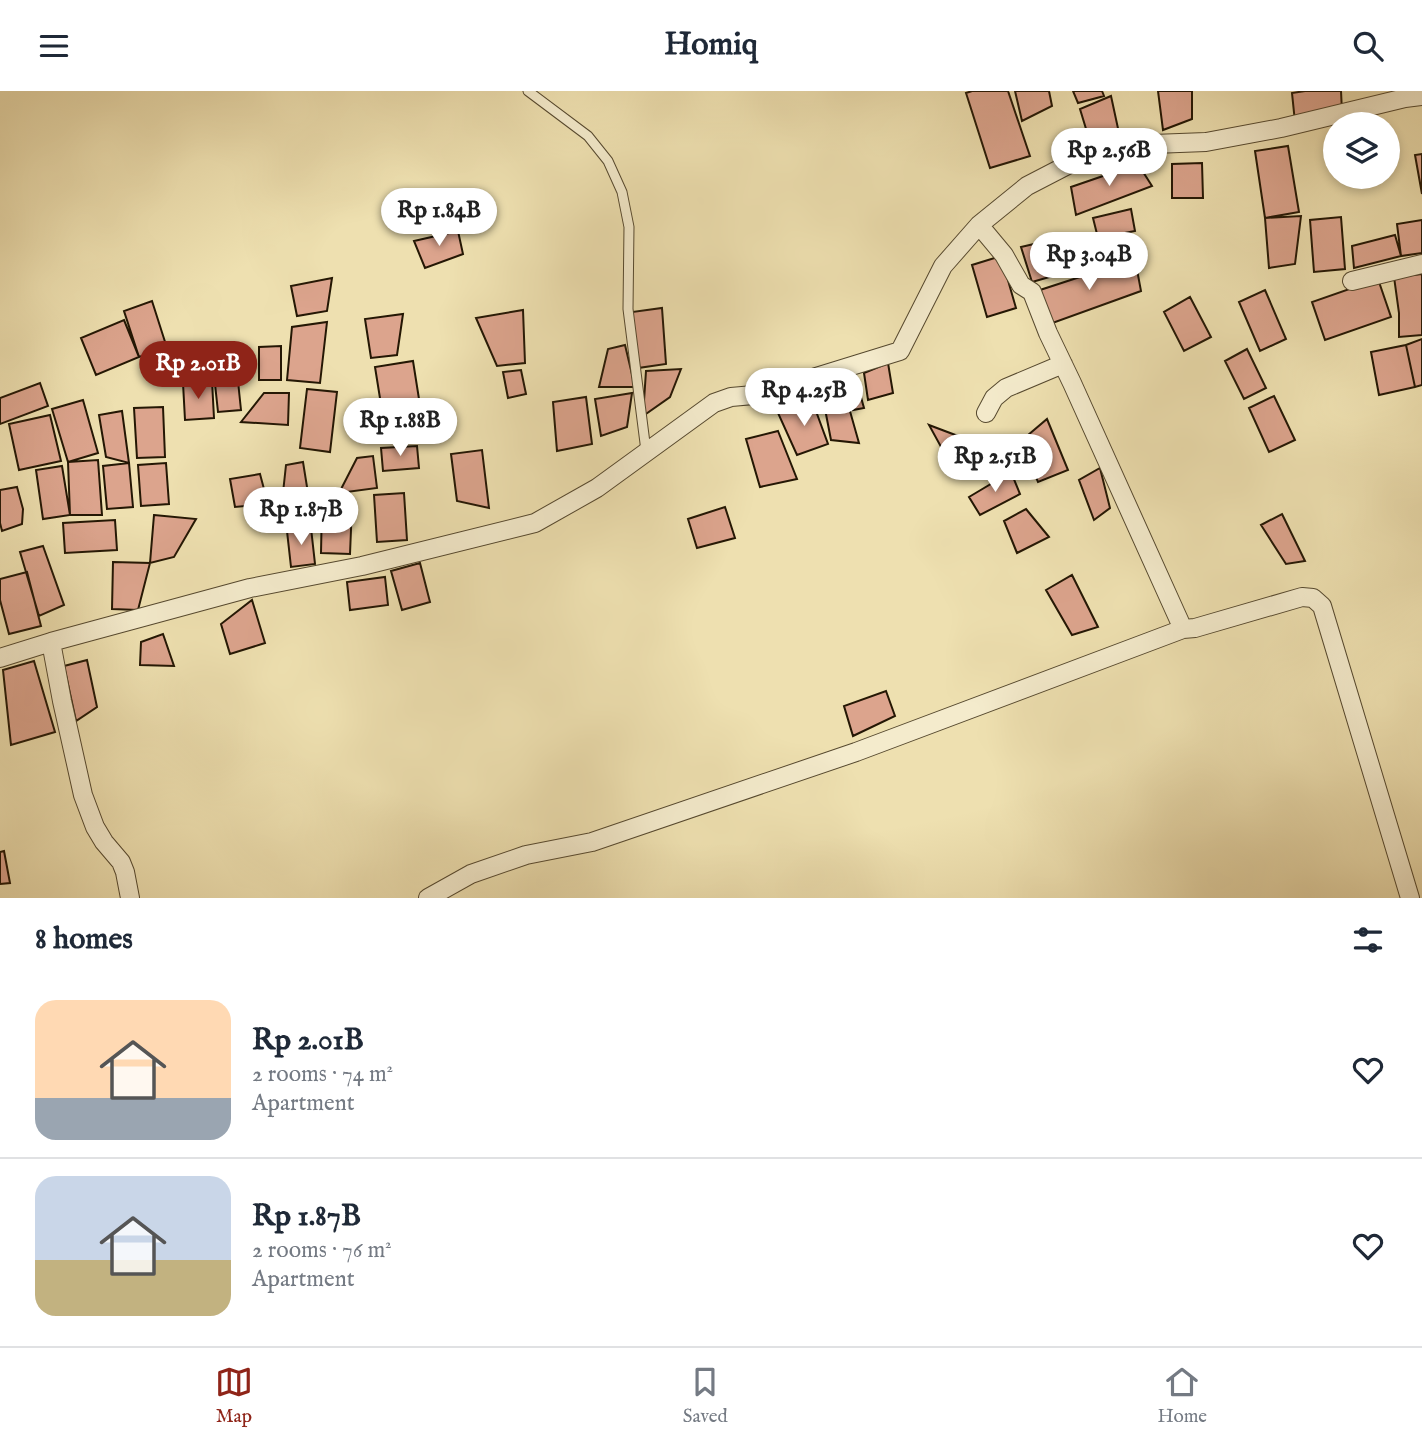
<!DOCTYPE html>
<html lang="en">
<head>
<meta charset="utf-8">
<style>
	:root { --surface:#fff; --page:#f2f2f3; --text:#1f2937; --muted:#747a83; --line:#e0e1e3; --accent:#8f2418 }
	body { margin:0; font-family:"IM FELL English",serif; background:var(--page); color:var(--text); height:100vh; display:flex; flex-direction:column; font-size:26px; white-space:nowrap }
	* { box-sizing:border-box; margin:0 }
	p { font-size:23px; color:var(--muted) }
	.icon { flex:none; width:38px; height:38px; fill:none; stroke:currentColor; stroke-width:2; stroke-linecap:round; stroke-linejoin:round }
	.map { position:relative; height:807px; overflow:hidden }
	.panel { display:flex; flex-direction:column; background:var(--surface); flex:1 }
	.panel>* { flex:none }
	.buttons { position:absolute; left:1323px; top:21px; display:grid; gap:14px }
	.buttons a { display:grid; place-items:center; width:77px; height:77px; border-radius:50%; background:var(--surface); box-shadow:0 4px 10px #0003; font-size:35px }
	.price { position:absolute; translate:-50% -60px; padding:0 16px; border-radius:24px; background:#fff; color:#222; font-size:23px; line-height:46px; filter:drop-shadow(0 2px 4px #0008) }
	.price::after { content:''; position:absolute; left:50%; top:42px; width:21px; height:16px; margin-left:-10px; background:inherit; clip-path:polygon(0 0,100% 0,50% 100%) }
	.price.selected { background:var(--accent); color:#fff }
	ul { padding:0; list-style:none }
	li { display:flex; align-items:center; gap:21px; height:175px; padding:0 35px }
	li+li { border-top:2px solid var(--line) }
	li span { display:grid; place-items:center; flex:none; width:196px; height:140px; border-radius:21px; color:#555 }
	li>.icon { margin-inline-start:auto }
	span .icon { width:84px; height:84px; fill:#fffc; stroke-width:1 }
	li b { font-size:30px }
	h2 { display:flex; justify-content:space-between; align-items:center; height:84px; padding:0 35px; font-size:30px }
	header { display:flex; justify-content:space-between; align-items:center; height:91px; padding:0 35px; background:var(--surface); font-size:32px; font-weight:700 }
	.dock { display:flex; justify-content:space-around; align-items:center; height:98px; border-top:2px solid var(--line); background:var(--surface); font-size:19px; color:var(--muted) }
	.dock a { display:grid; justify-items:center; gap:4px }
	.dock .selected { color:var(--accent) }
	.map>svg:first-child { display:block }
</style>
</head>
<body>
<header><svg class="icon" aria-label="menu" viewBox="0 0 24 24"><path d="M4 6h16M4 12h16M4 18h16"/></svg>Homiq<svg class="icon" aria-label="search" viewBox="0 0 24 24"><circle cx="10" cy="10" r="6"/><path d="M15 15l6 6"/></svg></header>
<div class="map">
<svg width="1422" height="807" viewBox="0 0 1422 807">
	<rect width="100%" height="100%" fill="#eee0b0"/>
	<filter id="stains"><feTurbulence type="fractalNoise" baseFrequency=".00286" numOctaves="4"/><feColorMatrix values="0 0 0 0 .2 0 0 0 0 .09 0 0 0 0 .02 0 0 0 .5 -.17"/></filter>
	<radialGradient id="worn" r=".72"><stop offset=".6" stop-color="#630" stop-opacity="0"/><stop offset="1" stop-color="#630" stop-opacity=".3"/></radialGradient>
	<path fill="#dca48d" stroke="#241704" stroke-width="2" d="M972 0H1008L1030 65 990 77 966 2Z
		M1015 0H1049L1052 15 1022 30Z
		M1073 0H1102L1104 5 1078 12Z
		M1158 0H1192V28L1163 39Z
		M1305 0H1341L1342 21 1295 31 1292 2Z
		M1111 5 1119 42 1090 51 1080 18Z
		M1288 55 1299 121 1265 127 1255 60Z
		M1422 63V103L1415 64Z
		M1202 72 1203 107H1172V73Z
		M1138 73 1152 95 1076 124 1071 96Z
		M1131 118 1135 140 1098 147 1093 127Z
		M1301 125 1295 173 1269 177 1265 127Z
		M1341 126 1345 178 1314 181 1310 129Z
		M1422 129V162L1401 165 1397 133Z
		M458 140 463 163 425 177 414 150Z
		M1077 143 1081 177 1032 191 1021 156Z
		M1395 144 1401 165 1354 177 1352 155Z
		M1001 165 1016 217 987 226 972 174Z
		M1135 168 1141 200 1047 234 1037 200Z
		M1422 183V244L1399 246V222L1394 186Z
		M332 187 327 220 297 225 291 195Z
		M1378 188 1391 226 1325 249 1312 211Z
		M1265 199 1286 248 1260 260 1239 211Z
		M1190 206 1211 246 1184 260 1164 221Z
		M152 210 167 257 139 266 124 220Z
		M662 217 666 273 638 277 632 221Z
		M523 219 525 272 497 275 476 227Z
		M403 223 397 264 371 267 365 228Z
		M124 229 139 266 96 284 81 247Z
		M327 231 320 292 287 289 292 236Z
		M1422 248V294L1415 296 1406 254Z
		M625 254 635 296H599L608 258Z
		M1406 254 1415 296 1379 304 1371 261Z
		M281 255V289H259V256Z
		M1247 258 1266 297 1244 308 1225 270Z
		M413 270 419 308 383 326 375 276Z
		M236 271 241 319 218 321 213 274Z
		M888 272 893 302 868 309 864 282Z
		M681 278 670 306 643 325 646 280Z
		M521 279 526 303 508 307 503 281Z
		M855 285 864 317 853 319 847 290Z
		M212 290 214 327 185 329 183 292Z
		M40 292 48 315 0 333V307Z
		M307 298 337 301 330 361 300 357Z
		M264 302H289L288 334 241 331Z
		M632 302 627 336 601 345 595 308Z
		M1274 305 1295 349 1269 361 1249 317Z
		M586 306 592 353 557 360 553 311Z
		M846 306 859 352 831 349 825 318Z
		M83 309 98 362 68 371 52 318Z
		M813 312 828 353 797 364 778 322Z
		M163 316 165 366 137 367 134 317Z
		M122 320 129 372 106 366 99 324Z
		M50 324 61 370 19 379 9 333Z
		M1047 328 1068 379 1038 391 1021 350Z
		M929 334 987 356 951 374Z
		M778 340 797 388 760 396 746 348Z
		M417 355 419 377 383 380 381 357Z
		M482 359 489 417 457 410 451 363Z
		M373 365 377 397 339 402 357 367Z
		M98 369 102 424H70L68 371Z
		M303 371 308 402 282 411 286 374Z
		M129 372 133 416 107 418 103 375Z
		M166 372 169 413 141 415 138 374Z
		M62 375 70 424 43 428 36 379Z
		M1100 377 1110 417 1094 429 1079 389Z
		M1011 381 1020 403 980 424 969 406Z
		M260 383 268 413 235 416 230 388Z
		M17 396 23 418 22 433 2 440 0 432V399Z
		M404 402 407 449 377 451 374 404Z
		M322 413 352 414 350 463 321 462Z
		M725 416 735 447 697 457 688 428Z
		M1026 418 1049 446 1017 462 1004 430Z
		M1282 423 1305 470 1286 473 1261 434Z
		M154 424 196 428 174 466 150 472Z
		M115 429 117 459 65 462 63 432Z
		M311 437 315 473 291 476 287 440Z
		M43 455 64 514 39 525 20 461Z
		M113 471 150 472 138 519 112 518Z
		M420 472 430 511 402 519 391 480Z
		M27 481 41 535 9 543 0 509V488Z
		M1072 484 1098 536 1072 544 1046 499Z
		M385 486 388 514 350 519 347 491Z
		M252 509 265 552 230 563 221 533Z
		M163 543 174 575 140 574 141 551Z
		M87 569 97 616 76 630 64 575Z
		M34 570 55 641 11 654 3 579Z
		M886 600 895 625 853 645 844 615Z
		M4 760 10 792 0 793V761Z"/>
	<g fill="none" stroke-linecap="round" stroke-linejoin="round">
		<defs>
			<path id="lane" d="M528 0 588 45 608 70 622 101 629 136 628 218 646 360"/>
			<path id="street" d="M979 134 1004 164 1021 194 1032 201 1048 242 1072 292 1183 538 1195 537 1302 506 1313 507 1322 515 1410 807
				M1352 190 1422 173
				M986 322 994 307 1006 297 1063 273
				M51 551 62 610 83 704 95 736 104 751 121 771 125 781 130 807
				M0 567 51 551 250 497 362 475 535 432 597 397 714 312 731 306 765 303 790 294 900 260 943 175 979 134 1027 95 1083 66 1127 54 1206 51 1281 37 1405 7 1422 5
				M428 807 471 783 526 764 592 751 856 661 1183 538"/>
		</defs>
		<use href="#lane" stroke="#56492f" stroke-width="11"/>
		<use href="#street" stroke="#56492f" stroke-width="20"/>
		<use href="#lane" stroke="#f4ebcc" stroke-width="9"/>
		<use href="#street" stroke="#f4ebcc" stroke-width="18"/>
	</g>
	<rect width="100%" height="100%" filter="url(#stains)"/>
	<rect width="100%" height="100%" fill="url(#worn)"/>
</svg>
<div class="buttons">
<a><svg class="icon" aria-label="layers" viewBox="0 0 24 24"><path d="M12 4l9 5-9 5-9-5zM3 14l9 5 9-5"/></svg></a>
</div>
<b class="price" style="left:1109px;top:97px">Rp 2.56B</b>
<b class="price" style="left:439px;top:157px">Rp 1.84B</b>
<b class="price" style="left:1089px;top:201px">Rp 3.04B</b>
<b class="price selected" style="left:198px;top:310px">Rp 2.01B</b>
<b class="price" style="left:804px;top:337px">Rp 4.25B</b>
<b class="price" style="left:400px;top:367px">Rp 1.88B</b>
<b class="price" style="left:995px;top:403px">Rp 2.51B</b>
<b class="price" style="left:301px;top:456px">Rp 1.87B</b>
</div>
<section class="panel">
<h2>8 homes<svg class="icon" aria-label="filters" viewBox="0 0 24 24"><path d="M4 7h16M4 17h16"/><circle cx="9" cy="7" r="2"/><circle cx="15" cy="17" r="2"/></svg></h2>
<ul>
<li><span style="background:linear-gradient(#ffd9b3 70%,#9aa5b1 0)"><svg class="icon" aria-label="home" viewBox="0 0 24 24"><path d="M3 11l9-7 9 7M6 9v11h12V9"/></svg></span><div><b>Rp 2.01B</b><p>2 rooms · 74 m²</p><p>Apartment</p></div><svg class="icon" aria-label="heart" viewBox="0 0 24 24"><path d="M12 20l-8-8c-3-5 5-10 8-4 3-6 11-1 8 4z"/></svg></li>
<li><span style="background:linear-gradient(#c9d6e8 60%,#c2b280 0)"><svg class="icon" aria-label="home" viewBox="0 0 24 24"><path d="M3 11l9-7 9 7M6 9v11h12V9"/></svg></span><div><b>Rp 1.87B</b><p>2 rooms · 76 m²</p><p>Apartment</p></div><svg class="icon" aria-label="heart" viewBox="0 0 24 24"><path d="M12 20l-8-8c-3-5 5-10 8-4 3-6 11-1 8 4z"/></svg></li>
</ul>
</section>
<nav class="dock">
<a class="selected"><svg class="icon" aria-label="map" viewBox="0 0 24 24"><path d="M3 6l6-2 6 2 6-2v14l-6 2-6-2-6 2zM9 4v14M15 6v14"/></svg>Map</a>
<a><svg class="icon" aria-label="saved" viewBox="0 0 24 24"><path d="M7 4h10v16l-5-4-5 4z"/></svg>Saved</a>
<a><svg class="icon" aria-label="home" viewBox="0 0 24 24"><path d="M3 11l9-7 9 7M6 9v11h12V9"/></svg>Home</a>
</nav>
</body>
</html>
